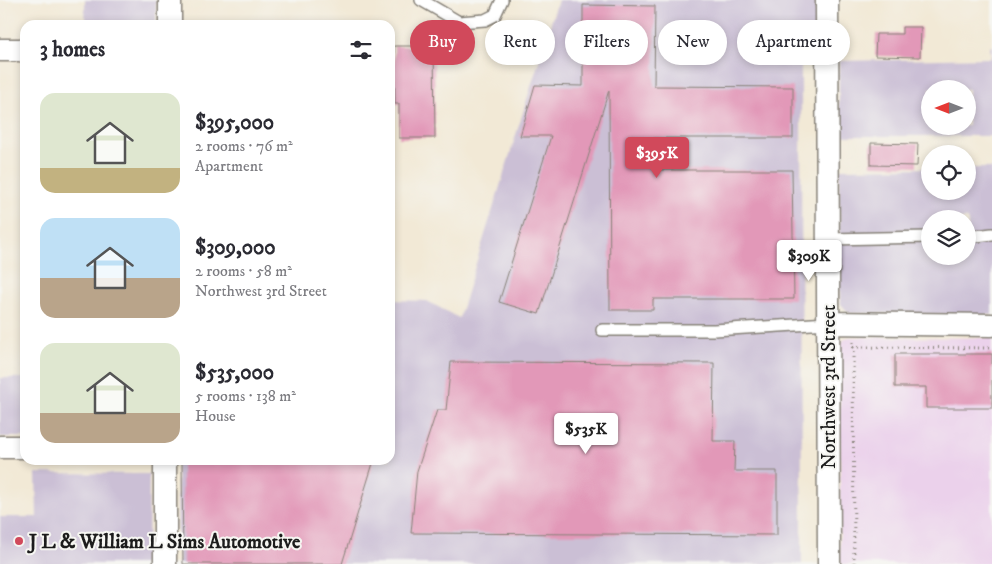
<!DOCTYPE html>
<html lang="en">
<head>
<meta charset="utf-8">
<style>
	:root { --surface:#fff; --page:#f2f2f3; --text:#2b2b33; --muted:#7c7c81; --accent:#d1495b }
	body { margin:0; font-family:"IM FELL DW Pica",serif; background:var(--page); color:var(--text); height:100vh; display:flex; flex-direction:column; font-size:19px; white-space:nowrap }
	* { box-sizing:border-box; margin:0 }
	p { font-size:16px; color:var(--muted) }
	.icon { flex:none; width:28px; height:28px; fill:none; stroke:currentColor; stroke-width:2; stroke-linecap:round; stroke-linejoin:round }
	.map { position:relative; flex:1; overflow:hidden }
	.sheet { position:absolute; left:20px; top:20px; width:375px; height:445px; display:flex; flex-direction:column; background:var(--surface); border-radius:15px; box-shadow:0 2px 8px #0003 }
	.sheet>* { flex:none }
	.banner { position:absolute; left:410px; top:20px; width:475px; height:45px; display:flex; gap:10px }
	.needle { width:32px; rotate:270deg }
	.controls { position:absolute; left:921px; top:80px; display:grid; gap:10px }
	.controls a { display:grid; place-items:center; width:55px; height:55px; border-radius:50%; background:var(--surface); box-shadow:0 2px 8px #0003; font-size:25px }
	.price { position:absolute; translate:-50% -42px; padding:0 11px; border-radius:5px; background:#fff; color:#222; font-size:16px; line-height:32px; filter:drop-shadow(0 1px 2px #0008) }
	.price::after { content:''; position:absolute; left:50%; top:30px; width:15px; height:11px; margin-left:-8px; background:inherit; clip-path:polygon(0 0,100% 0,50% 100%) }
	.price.on { background:var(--accent); color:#fff }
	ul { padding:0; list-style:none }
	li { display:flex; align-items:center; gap:15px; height:125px; padding:0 20px }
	li span { display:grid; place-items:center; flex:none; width:140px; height:100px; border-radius:15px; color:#555 }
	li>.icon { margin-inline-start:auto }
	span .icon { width:60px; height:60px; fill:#fffc; stroke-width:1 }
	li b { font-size:21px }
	h2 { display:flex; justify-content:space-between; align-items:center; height:60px; padding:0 20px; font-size:21px }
	.tag { padding:0 18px; border-radius:22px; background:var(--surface); box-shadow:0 2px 8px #0003; font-size:18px; line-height:45px }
	.tag.on { background:var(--accent); color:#fff }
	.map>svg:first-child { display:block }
</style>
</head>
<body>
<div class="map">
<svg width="992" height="564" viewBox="0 0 992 564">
	<rect width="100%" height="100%" fill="#f6f6f2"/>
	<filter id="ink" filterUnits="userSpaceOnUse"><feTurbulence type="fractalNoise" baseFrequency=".02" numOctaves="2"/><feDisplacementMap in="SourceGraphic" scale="10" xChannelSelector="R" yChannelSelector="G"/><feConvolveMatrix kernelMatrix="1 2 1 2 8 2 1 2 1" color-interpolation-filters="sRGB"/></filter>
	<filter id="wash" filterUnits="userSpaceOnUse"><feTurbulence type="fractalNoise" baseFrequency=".0096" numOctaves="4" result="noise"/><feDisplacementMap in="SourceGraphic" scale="20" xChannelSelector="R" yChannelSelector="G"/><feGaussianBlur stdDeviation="1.12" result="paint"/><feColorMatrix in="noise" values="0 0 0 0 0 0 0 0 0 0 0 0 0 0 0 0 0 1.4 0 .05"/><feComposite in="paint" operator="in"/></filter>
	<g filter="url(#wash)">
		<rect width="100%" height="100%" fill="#f2e9d6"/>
		<path fill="#ebd1eb" d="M850 337 992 338V564H840V349L841 344 845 339Z"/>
		<path fill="#cbbfd5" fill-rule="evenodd" d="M85 0H156V25H85Z
			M558 0H816L817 39 801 67 802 564H178L177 460H390V300L427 301 459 318Z
			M990 46H992V136H839V61L991 58ZM930 89H968V126H930Z
			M930 168V191H968V168H992V315L849 313 840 303 839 169ZM930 219H968V256H930Z
			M0 378H25V437H0Z
			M36 473 149 474 148 564H0V517H37Z"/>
		<g id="blocks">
			<path fill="#e298b8" d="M583 5 655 6 654 86 793 87V138H654V170H792L794 299H653V310H610L609 90 539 314 499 302 551 136H520L535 85 583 86Z
				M902 27H921L920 57 875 56 876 34H902Z
				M394 46H434L435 138H399V104H395Z
				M871 143 918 144 917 166 871 165Z
				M895 354H992V408H926V387H895Z
				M451 362 714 363 713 441H735L734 471H777V535L411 533 417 471 437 410H446Z
				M182 460H374L342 564H183Z"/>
		</g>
	</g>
	<g filter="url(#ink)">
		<use href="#blocks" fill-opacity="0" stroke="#878279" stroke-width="1"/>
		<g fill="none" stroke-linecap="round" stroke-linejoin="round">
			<defs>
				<path id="lane" d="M421 0 459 22 485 20 495 15 502 0
					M968 237 992 234
					M828 239 930 237
					M602 330H714L828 323"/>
				<path id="street" d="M827 0 829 564
					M170 25V0
					M0 50H25
					M828 323 992 325
					M0 447H25
					M165 460V564"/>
			</defs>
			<use href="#lane" stroke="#878279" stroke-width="14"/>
			<use href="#street" stroke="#878279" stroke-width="25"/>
			<path stroke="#878279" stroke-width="3" stroke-dasharray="1 4" stroke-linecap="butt" d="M853 342 854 564
				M853 347 992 348"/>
			<use href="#lane" stroke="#fff" stroke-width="11"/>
			<use href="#street" stroke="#fff" stroke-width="22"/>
		</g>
	</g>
	<circle fill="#d1495b" stroke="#f6f6f2" stroke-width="2" cx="19" cy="541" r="5"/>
	<g text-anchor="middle" stroke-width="4" stroke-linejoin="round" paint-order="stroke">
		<g font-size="20" fill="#1c1c1c" stroke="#f6f6f2">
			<text transform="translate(828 387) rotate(-90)" y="7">Northwest 3rd Street</text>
		</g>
		<g font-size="20" font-weight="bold" fill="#1c1c1c" stroke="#f6f6f2" text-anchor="start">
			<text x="29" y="548">J L &amp; William L Sims Automotive</text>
		</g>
	</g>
</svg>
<div class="controls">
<a><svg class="needle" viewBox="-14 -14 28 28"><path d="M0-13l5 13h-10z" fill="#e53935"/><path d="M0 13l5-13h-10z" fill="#7c7c81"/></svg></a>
<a><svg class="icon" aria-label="locate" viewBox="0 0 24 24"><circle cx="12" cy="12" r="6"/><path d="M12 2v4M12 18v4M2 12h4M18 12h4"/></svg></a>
<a><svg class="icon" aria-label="layers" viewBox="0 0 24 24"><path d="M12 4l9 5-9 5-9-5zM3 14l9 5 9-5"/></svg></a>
</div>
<b class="price on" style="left:657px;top:179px">$395K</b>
<b class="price" style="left:809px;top:282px">$309K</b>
<b class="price" style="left:586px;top:455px">$535K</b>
<div class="banner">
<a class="tag on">Buy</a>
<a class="tag">Rent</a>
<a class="tag">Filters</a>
<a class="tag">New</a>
<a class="tag">Apartment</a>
</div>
<section class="sheet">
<h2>3 homes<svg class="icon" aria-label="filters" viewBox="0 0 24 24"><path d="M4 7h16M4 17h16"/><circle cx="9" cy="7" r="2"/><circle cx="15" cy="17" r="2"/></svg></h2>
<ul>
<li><span style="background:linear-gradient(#dfe7d0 75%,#c2b280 0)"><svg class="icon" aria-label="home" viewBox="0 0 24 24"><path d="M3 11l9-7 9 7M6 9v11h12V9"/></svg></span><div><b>$395,000</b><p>2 rooms · 76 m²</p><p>Apartment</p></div></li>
<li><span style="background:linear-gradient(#bfe0f5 60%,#b9a48a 0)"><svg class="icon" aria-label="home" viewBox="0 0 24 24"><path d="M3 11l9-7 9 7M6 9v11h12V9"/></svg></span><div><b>$309,000</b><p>2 rooms · 58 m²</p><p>Northwest 3rd Street</p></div></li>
<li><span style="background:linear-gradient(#dfe7d0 70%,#b9a48a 0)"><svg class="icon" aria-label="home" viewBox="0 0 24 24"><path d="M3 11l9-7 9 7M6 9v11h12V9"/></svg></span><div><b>$535,000</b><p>5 rooms · 138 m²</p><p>House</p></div></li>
</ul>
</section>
</div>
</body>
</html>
